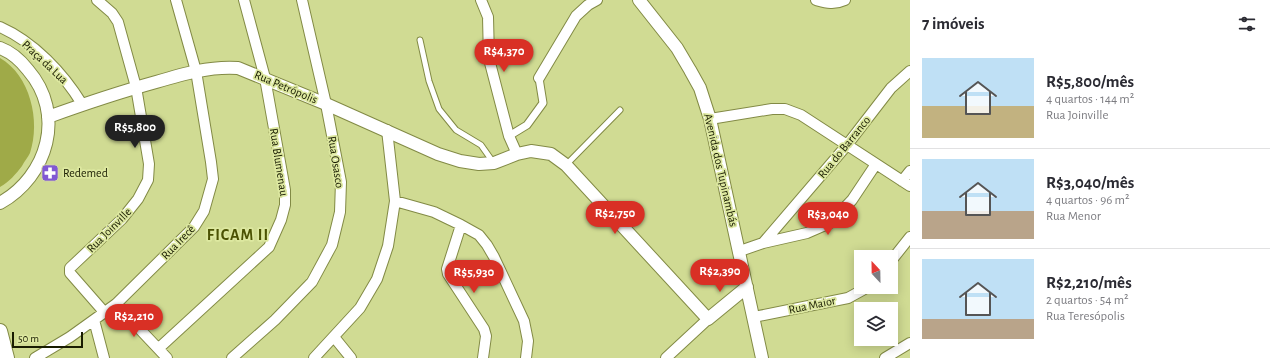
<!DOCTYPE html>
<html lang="pt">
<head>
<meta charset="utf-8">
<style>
	:root { --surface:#fff; --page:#f2f2f3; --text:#2b2b33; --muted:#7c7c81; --line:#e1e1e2; --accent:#d93025 }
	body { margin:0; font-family:"Alegreya Sans",sans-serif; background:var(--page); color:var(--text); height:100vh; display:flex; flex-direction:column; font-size:15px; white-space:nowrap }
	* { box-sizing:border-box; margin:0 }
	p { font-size:13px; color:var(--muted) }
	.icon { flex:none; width:22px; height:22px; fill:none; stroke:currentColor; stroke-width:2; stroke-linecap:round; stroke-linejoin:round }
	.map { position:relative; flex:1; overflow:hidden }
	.details { display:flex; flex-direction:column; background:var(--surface); width:360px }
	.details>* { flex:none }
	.needle { width:26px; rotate:338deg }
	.buttons { position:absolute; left:854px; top:250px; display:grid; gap:8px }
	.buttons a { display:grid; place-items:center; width:44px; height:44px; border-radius:0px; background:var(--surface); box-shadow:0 2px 10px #0003; font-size:20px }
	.scale { position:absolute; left:12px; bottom:10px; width:71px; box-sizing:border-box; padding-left:4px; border:2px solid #191c01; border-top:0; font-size:11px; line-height:14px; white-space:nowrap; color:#191c01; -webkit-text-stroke:3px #dde8a0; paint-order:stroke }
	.price { position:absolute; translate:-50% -34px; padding:0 9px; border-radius:14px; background:var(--accent); color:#fff; font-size:13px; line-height:26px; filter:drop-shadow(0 1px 2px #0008) }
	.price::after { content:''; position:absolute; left:50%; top:24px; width:12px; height:9px; margin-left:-6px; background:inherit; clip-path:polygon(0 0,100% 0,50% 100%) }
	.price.active { background:#222; color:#fff }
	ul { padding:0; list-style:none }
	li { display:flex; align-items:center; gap:12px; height:100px; padding:0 12px }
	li+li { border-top:1px solid var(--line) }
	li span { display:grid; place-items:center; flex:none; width:112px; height:80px; border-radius:0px; color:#555 }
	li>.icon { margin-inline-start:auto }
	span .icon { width:48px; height:48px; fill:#fffc; stroke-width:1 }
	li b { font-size:17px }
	h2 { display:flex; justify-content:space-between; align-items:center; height:48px; padding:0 12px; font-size:17px }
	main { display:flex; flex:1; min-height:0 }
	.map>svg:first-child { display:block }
</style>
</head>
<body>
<main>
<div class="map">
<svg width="910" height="358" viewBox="0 0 910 358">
	<rect width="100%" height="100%" fill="#d0db93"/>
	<path fill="#9faa48" d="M0 58C30 75 41 121 30 153 28 157 24 162 22 166 16 174 9 182 0 187Z"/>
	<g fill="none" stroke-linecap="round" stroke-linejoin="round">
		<defs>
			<path id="service" d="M420 40 429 81 439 109 456 130 481 145 493 162
				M566 165 620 110"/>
			<path id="pedestrian" d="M509 136 527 125 543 103 539 78"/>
			<path id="minor" d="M97 0 112 13 118 22 136 87 149 164 148 180 138 199 122 219 70 268V273L105 313
				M481 0 488 17 489 59 509 136 517 154
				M816 0C827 3 834 5 845 0
				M0 27C34 42 63 73 82 104
				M539 78 576 16 588 5 597 0
				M710 119 772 109H785L801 115 910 186
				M902 181 910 171
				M395 201 434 212 461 225 479 235 487 245 494 257 524 321 528 341 526 358
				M461 225 447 269 448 274 484 329 486 336 483 358
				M763 243 847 145 891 88 910 71
				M740 251 763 243 807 233 830 223 852 200 876 164
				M891 261 910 237
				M116 304 167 358
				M754 317 848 298 868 287
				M94 320 104 358
				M334 337 351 358
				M159 348 269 247 281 220 285 205V190L265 78 244 0
				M35 358 70 337 116 304 194 227 204 211 213 179 211 162 196 71 176 0
				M232 358 275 320 312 282 332 245 340 212 341 182 326 104 302 0
				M314 358 360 308 377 279 388 246 395 201 387 130
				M666 358 708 319
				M885 358 910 343"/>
			<path id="tertiary" d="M639 0 677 48 690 70 700 88 710 119 762 358
				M0 48C11 52 21 61 28 70 66 114 48 176 0 203
				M48 117C84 104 120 92 156 82 183 74 210 66 238 68L326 104 438 154 460 161 479 164 494 163 517 154 531 151 551 154 566 165 708 319 747 287"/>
			<path id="secondary" d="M0 331 7 358"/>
		</defs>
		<use href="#service" stroke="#828a45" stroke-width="7"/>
		<use href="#pedestrian" stroke="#828a45" stroke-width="9"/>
		<use href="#minor" stroke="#828a45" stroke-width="12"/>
		<use href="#tertiary" stroke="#828a45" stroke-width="14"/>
		<use href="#secondary" stroke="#828a45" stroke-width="16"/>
		<use href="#service" stroke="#fff" stroke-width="5"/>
		<use href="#pedestrian" stroke="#fff" stroke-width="7"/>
		<use href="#minor" stroke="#fff" stroke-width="10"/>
		<use href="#tertiary" stroke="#fff" stroke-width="12"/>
		<use href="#secondary" stroke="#fff" stroke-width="14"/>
	</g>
	<defs>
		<symbol id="pharmacy-square" viewBox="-11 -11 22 22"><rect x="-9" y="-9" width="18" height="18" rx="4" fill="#8159d3" stroke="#dde8a0"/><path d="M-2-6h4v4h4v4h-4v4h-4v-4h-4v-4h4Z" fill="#fff"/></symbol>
	</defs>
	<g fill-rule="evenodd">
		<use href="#pharmacy-square" x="40" y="163" width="20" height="20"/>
	</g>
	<g text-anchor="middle" stroke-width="3.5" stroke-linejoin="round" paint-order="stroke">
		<g font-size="12" fill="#191c01" stroke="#dde8a0">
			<text transform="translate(45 62) rotate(43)" y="4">Praça da Lua</text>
			<text transform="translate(286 87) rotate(23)" y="4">Rua Petrópolis</text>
			<text transform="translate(844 147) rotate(-51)" y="4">Rua do Barranco</text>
			<text transform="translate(279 162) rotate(81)" y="4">Rua Blumenau</text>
			<text transform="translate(336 162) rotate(81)" y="4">Rua Osasco</text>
			<text transform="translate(721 170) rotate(77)" y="4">Avenida dos Tupinambás</text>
			<text transform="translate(109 230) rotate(-45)" y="4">Rua Joinville</text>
			<text transform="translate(178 242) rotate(-46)" y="4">Rua Irecê</text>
			<text transform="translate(812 305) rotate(-12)" y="4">Rua Maior</text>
		</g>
		<g font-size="12" fill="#191c01" stroke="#dde8a0" text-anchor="start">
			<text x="63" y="177">Redemed</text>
		</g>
		<g font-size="16" font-weight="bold" letter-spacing="1" fill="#4b5203" stroke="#dde8a0">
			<text x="238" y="240">FICAM II</text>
		</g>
	</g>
</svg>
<div class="buttons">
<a><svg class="needle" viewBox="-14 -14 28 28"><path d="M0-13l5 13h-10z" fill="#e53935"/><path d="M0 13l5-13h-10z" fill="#7c7c81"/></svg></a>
<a><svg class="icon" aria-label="layers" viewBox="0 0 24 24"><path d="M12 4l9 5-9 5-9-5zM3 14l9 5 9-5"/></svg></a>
</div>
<div class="scale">50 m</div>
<b class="price" style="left:504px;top:73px">R$4,370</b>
<b class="price active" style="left:135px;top:149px">R$5,800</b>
<b class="price" style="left:615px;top:235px">R$2,750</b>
<b class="price" style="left:828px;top:236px">R$3,040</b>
<b class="price" style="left:720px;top:293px">R$2,390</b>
<b class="price" style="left:474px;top:294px">R$5,930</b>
<b class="price" style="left:134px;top:338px">R$2,210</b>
</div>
<section class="details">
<h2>7 imóveis<svg class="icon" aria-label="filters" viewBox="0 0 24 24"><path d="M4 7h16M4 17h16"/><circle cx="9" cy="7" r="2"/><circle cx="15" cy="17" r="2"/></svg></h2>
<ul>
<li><span style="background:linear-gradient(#bfe0f5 60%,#c2b280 0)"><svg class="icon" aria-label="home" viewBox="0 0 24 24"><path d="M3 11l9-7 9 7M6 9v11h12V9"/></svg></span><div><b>R$5,800/mês</b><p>4 quartos · 144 m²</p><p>Rua Joinville</p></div></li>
<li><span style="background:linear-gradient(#bfe0f5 65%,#b9a48a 0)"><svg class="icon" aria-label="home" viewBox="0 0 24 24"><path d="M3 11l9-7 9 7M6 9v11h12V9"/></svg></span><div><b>R$3,040/mês</b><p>4 quartos · 96 m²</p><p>Rua Menor</p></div></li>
<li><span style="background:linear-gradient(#bfe0f5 75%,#b9a48a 0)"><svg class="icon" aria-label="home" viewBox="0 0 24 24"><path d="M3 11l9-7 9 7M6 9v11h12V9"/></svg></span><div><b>R$2,210/mês</b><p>2 quartos · 54 m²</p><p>Rua Teresópolis</p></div></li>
</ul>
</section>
</main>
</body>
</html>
